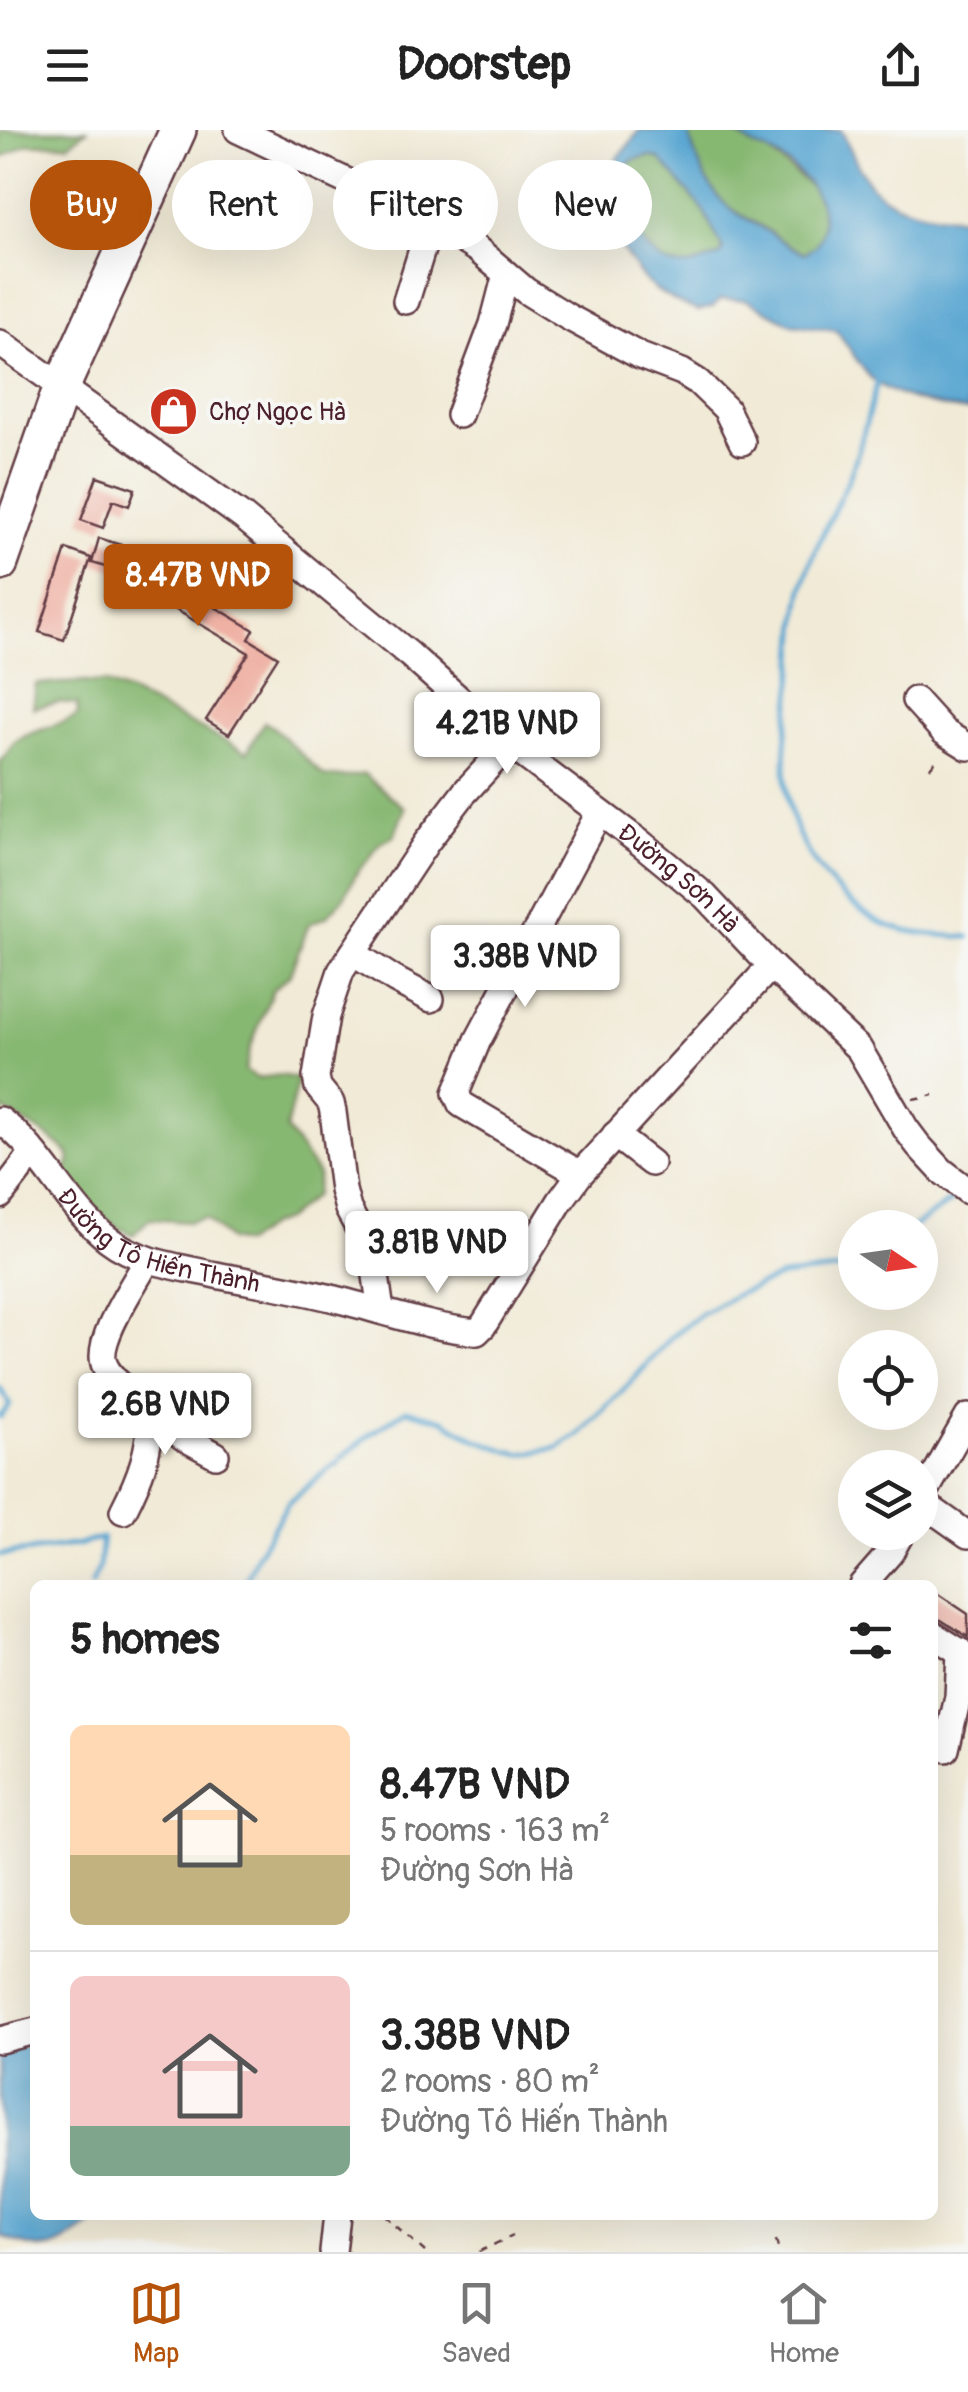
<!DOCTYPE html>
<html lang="en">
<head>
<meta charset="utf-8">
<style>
	:root { --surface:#fff; --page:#f6f6f6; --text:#222; --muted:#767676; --line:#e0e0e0; --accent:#b45309 }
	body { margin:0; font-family:Pangolin,sans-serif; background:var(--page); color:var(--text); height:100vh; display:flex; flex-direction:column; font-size:38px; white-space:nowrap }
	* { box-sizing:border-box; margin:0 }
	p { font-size:32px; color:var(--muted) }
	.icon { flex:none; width:55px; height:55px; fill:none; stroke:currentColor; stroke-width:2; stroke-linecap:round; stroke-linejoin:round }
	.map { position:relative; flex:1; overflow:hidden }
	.panel { position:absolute; left:30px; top:1450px; width:908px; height:640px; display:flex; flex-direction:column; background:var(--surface); border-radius:15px; box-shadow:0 10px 40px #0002 }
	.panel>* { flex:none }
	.hud { position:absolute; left:30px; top:30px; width:910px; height:90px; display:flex; gap:20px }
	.needle { width:65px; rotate:103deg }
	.tools { position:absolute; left:838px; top:1080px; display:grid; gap:20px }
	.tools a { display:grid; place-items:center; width:100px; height:100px; border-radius:50%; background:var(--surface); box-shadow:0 10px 40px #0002; font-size:50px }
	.price { position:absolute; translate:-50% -85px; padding:0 22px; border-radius:10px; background:#fff; color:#222; font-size:32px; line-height:65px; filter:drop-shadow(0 2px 5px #0008) }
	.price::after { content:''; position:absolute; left:50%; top:60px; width:30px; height:22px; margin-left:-15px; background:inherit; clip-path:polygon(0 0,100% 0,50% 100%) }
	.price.on { background:var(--accent); color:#fff }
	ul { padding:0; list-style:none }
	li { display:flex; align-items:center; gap:30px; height:250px; padding:0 40px }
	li+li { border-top:2px solid var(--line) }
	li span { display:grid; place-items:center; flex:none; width:280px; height:200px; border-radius:15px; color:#555 }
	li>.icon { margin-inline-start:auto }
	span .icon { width:120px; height:120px; fill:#fffc; stroke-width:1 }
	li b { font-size:42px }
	h2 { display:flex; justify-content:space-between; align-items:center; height:120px; padding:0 40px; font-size:42px }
	.tag { padding:0 35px; border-radius:45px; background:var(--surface); box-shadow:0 10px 40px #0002; font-size:35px; line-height:90px }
	.tag.on { background:var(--accent); color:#fff }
	header { display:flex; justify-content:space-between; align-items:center; height:130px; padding:0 40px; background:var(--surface); font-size:45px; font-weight:700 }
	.menu { display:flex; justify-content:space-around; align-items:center; height:140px; border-top:2px solid var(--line); background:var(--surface); font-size:28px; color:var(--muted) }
	.menu a { display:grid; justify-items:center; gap:5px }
	.menu .on { color:var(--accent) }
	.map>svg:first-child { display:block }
</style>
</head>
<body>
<header><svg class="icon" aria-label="menu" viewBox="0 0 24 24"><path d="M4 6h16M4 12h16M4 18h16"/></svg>Doorstep<svg class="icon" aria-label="share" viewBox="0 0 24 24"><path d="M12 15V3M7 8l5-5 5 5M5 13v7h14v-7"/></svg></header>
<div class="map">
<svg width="968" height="2122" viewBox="0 0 968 2122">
	<rect width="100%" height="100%" fill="#f6f6f2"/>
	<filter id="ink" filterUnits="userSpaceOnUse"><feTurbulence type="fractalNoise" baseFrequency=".01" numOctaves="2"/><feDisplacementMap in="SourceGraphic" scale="20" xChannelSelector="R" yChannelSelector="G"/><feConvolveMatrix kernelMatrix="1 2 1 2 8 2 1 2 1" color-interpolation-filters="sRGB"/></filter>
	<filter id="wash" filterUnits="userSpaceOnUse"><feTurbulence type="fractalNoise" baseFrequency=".0048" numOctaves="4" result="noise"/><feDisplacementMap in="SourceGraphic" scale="40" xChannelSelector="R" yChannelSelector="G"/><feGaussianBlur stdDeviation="2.25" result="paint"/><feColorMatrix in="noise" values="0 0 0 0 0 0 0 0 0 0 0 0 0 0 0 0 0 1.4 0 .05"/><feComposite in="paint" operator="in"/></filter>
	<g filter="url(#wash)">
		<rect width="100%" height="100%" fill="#f1ead6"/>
		<path fill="#87b872" stroke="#686c4e" stroke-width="2.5" d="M0 0H87L69 14H28L0 29Z
			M688 0H731L753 16 768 21 808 54 818 65 823 79 824 93 821 108 814 119 804 123C788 117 778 108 764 98 751 89 734 83 723 72 706 54 693 24 688 0Z
			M650 26 660 29 702 78 723 119 721 124C709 129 698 136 684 136 677 136 668 134 661 130 639 117 608 57 628 34 633 28 643 28 650 26Z
			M85 552 104 553 130 563 247 622 264 592 273 597 324 646 346 647 364 644 405 678 394 706 379 714 370 728 358 741 343 769 326 787 309 794 289 846 273 859 251 916 245 941 257 948 281 945 298 949 286 999 318 1044 315 1065 285 1090 270 1095 244 1114 229 1110 205 1088 187 1092 149 1089 133 1105C104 1092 82 1072 65 1044L70 1030 68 1023 47 1006 0 978V631C7 626 9 618 15 612 27 601 61 596 78 585L77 574 60 572 33 578 36 554Z"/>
		<path fill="#58a6d1" stroke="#51627e" stroke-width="2.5" fill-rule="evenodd" d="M639 0H688C693 24 706 54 723 72 736 85 755 92 770 103 782 111 790 118 804 123 815 118 820 112 822 99 828 65 795 34 765 20 756 16 760 20 751 14 744 10 738 4 731 0H841C850 16 856 35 867 50 887 80 935 86 968 88V281C939 277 891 268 870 247 857 233 848 215 836 200L792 194 746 170 720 169 713 177 698 181C681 174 664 167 650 155 638 145 606 97 601 83 599 79 599 71 599 67 603 39 625 23 639 0ZM650 26 660 29 702 78 723 119 721 125C709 129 698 136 684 136 677 136 667 134 661 130 639 117 608 57 628 34 633 28 643 28 650 26Z
			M35 1913V2085H106C93 2093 62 2117 49 2118 33 2119 14 2111 0 2106V1921Z"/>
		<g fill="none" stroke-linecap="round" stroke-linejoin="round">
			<path stroke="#58a6d1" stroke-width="5" d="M878 250C868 282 862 315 850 345 835 381 815 414 805 451 796 482 797 518 793 550 789 585 783 622 786 657 791 712 830 764 878 791 904 805 939 805 968 807
				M912 1098C927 1086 944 1079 957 1065
				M0 1258 10 1275 0 1287
				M0 1425 81 1414 102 1408 99 1438 91 1455
				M244 1455 257 1425 288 1373 369 1305 406 1280 443 1290 475 1309 508 1321 521 1324 558 1318 578 1305 633 1250 671 1207 701 1184 738 1164 782 1146 855 1138"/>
		</g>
		<g id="blocks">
			<path fill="#efb1a4" d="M97 346 135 359 129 376 113 370 103 398 81 390Z
				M99 408 137 420 134 429 254 500 249 509 278 527 229 604 206 590 249 523 127 451 131 445 92 433Z
				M66 419 91 428 64 510 39 502Z
				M932 1460 968 1484V1507L941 1490 932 1488Z"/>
		</g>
	</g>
	<g filter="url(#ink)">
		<use href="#blocks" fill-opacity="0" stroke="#633d45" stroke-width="2.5"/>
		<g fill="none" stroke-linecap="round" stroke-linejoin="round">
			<defs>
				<g id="minor">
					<path d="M238 0 431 91 478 120 526 161 568 187 640 226 682 242 698 252 726 279 742 312"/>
					<path d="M406 171 431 91"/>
					<path id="s1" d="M0 213 243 387 410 525 509 614 642 714 705 766 771 836 859 919 906 999 918 1015 942 1041 968 1061"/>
					<path d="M459 285 493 194 506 144"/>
					<path d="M915 570 944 602 968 617"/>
					<path d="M353 823 395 850 431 869"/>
					<path id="s2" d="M0 990C44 1022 65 1076 108 1109 138 1132 179 1137 216 1145 256 1153 296 1159 335 1169 381 1180 431 1198 477 1202L483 1196 561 1070 580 1044 771 836"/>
					<path d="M615 1005 651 1033"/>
					<path d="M580 1044 461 974 456 963 478 910 599 683"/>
					<path d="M0 1066 33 1023"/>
					<path d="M381 1181 373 1125 348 1079 343 1060 333 982 331 973 318 957 316 947 326 886 341 841 426 713 465 662 509 614"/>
					<path d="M150 1280 183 1307 216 1325"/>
					<path d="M920 1371 968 1287"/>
					<path d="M920 1371 968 1405"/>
					<path d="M123 1381C140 1348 152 1317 150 1280 136 1267 113 1253 105 1236 93 1212 136 1152 148 1129"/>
					<path d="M862 1455 890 1423 902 1402"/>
					<path d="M932 1504 968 1527"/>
					<path d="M946 1619 958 1567 960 1521"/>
					<path d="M0 1910 35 1901"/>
					<path d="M333 2122 337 2085"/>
				</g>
				<path id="highway" d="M0 433 62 256 178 0"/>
			</defs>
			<use href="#minor" stroke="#633d45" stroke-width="30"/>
			<use href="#highway" stroke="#633d45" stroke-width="40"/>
			<path stroke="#633d45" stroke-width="2.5" stroke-dasharray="8 8" stroke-linecap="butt" d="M930 638 940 626
				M913 969 934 965
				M384 2085 425 2122
				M776 2110 779 2122
				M479 2122 513 2105"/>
			<use href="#minor" stroke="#fff" stroke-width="25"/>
			<use href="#highway" stroke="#fff" stroke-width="35"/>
		</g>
	</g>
	<defs>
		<symbol id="shop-disc" viewBox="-11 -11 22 22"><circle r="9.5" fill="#c8321e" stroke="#f6f6f2"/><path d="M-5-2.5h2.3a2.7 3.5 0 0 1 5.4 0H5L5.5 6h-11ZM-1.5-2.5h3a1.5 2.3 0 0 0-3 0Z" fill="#fff"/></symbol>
	</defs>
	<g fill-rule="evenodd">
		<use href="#shop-disc" x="146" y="254" width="55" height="55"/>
	</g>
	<g text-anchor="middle" stroke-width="8" stroke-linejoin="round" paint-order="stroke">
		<g font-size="25" fill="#4a1f2b" stroke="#f6f6f2" text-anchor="start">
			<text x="209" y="290">Chợ Ngọc Hà</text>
		</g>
		<g font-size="25" fill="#4a1f2b" stroke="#f6f6f2">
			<text dy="9" stroke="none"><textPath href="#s1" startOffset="865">Đường Sơn Hà</textPath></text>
			<text dy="9" stroke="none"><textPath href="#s2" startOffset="208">Đường Tô Hiến Thành</textPath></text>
		</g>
	</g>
</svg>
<div class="tools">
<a><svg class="needle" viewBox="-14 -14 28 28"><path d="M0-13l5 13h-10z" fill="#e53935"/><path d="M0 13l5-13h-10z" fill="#767676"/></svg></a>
<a><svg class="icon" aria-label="locate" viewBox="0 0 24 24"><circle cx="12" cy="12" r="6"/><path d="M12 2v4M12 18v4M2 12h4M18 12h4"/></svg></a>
<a><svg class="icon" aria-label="layers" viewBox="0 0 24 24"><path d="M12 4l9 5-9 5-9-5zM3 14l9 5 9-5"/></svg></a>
</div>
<b class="price on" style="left:198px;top:499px">8.47B VND</b>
<b class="price" style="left:507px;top:647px">4.21B VND</b>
<b class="price" style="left:525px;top:880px">3.38B VND</b>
<b class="price" style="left:437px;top:1166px">3.81B VND</b>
<b class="price" style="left:165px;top:1328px">2.6B VND</b>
<div class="hud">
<a class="tag on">Buy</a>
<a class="tag">Rent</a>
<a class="tag">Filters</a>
<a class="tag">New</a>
</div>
<section class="panel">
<h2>5 homes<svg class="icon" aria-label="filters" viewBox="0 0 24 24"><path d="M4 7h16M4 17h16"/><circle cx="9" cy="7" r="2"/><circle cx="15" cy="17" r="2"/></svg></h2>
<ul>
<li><span style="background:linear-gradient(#ffd9b3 65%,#c2b280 0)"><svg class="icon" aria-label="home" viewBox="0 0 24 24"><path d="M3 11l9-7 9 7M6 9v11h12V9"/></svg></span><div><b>8.47B VND</b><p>5 rooms · 163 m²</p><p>Đường Sơn Hà</p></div></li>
<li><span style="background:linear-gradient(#f6c9c9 75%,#7fa58c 0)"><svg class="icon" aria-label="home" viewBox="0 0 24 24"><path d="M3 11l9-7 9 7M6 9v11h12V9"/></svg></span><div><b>3.38B VND</b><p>2 rooms · 80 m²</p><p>Đường Tô Hiến Thành</p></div></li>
</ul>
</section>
</div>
<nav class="menu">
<a class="on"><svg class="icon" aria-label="map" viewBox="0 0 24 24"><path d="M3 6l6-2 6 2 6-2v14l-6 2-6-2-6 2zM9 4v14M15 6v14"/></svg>Map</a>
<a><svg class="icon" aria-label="saved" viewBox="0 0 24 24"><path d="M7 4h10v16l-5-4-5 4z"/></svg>Saved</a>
<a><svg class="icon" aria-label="home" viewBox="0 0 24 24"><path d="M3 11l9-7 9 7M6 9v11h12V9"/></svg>Home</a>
</nav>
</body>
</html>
